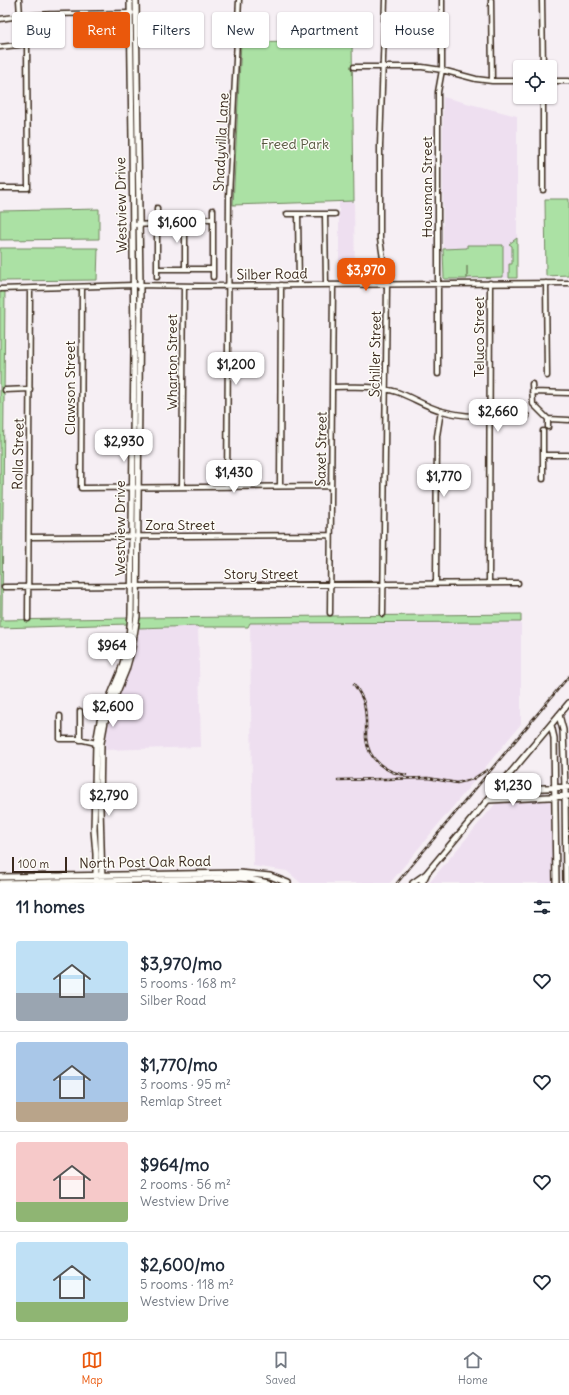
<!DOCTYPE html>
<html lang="en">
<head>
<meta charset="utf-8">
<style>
	:root { --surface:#fff; --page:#f2f2f3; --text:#1f2937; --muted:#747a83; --line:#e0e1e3; --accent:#ea580c }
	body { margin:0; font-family:Delius,sans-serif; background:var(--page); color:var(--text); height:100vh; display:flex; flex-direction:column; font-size:15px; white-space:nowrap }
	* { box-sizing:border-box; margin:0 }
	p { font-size:13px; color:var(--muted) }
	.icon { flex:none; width:22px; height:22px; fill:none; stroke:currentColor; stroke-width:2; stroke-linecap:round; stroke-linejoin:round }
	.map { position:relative; height:883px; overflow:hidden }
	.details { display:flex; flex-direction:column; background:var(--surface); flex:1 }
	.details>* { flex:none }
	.hud { position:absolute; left:12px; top:12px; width:545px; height:36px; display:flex; gap:8px }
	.buttons { position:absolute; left:513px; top:60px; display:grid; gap:8px }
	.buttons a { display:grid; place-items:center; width:44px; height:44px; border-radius:4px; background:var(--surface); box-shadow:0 1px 3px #0004; font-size:20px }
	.scale { position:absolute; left:12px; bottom:10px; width:55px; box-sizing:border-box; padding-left:4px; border:2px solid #3b2a1e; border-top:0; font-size:11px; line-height:14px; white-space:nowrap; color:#3b2a1e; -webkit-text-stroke:3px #fdfcf7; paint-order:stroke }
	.price { position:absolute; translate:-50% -34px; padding:0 9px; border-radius:8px; background:#fff; color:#222; font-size:13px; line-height:26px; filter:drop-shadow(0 1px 2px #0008) }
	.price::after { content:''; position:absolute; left:50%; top:24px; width:12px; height:9px; margin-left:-6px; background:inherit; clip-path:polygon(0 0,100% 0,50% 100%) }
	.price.selected { background:var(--accent); color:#fff }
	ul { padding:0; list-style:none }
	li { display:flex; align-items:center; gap:12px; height:100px; padding:0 16px }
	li+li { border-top:1px solid var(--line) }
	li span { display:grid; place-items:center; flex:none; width:112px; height:80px; border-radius:4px; color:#555 }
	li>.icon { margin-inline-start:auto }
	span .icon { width:48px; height:48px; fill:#fffc; stroke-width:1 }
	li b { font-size:17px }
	h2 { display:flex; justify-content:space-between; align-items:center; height:48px; padding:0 16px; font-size:17px }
	.chip { padding:0 14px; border-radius:4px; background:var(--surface); box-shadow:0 1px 3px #0004; font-size:14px; line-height:36px }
	.chip.selected { background:var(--accent); color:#fff }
	.tabs { display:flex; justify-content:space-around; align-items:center; height:56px; border-top:1px solid var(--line); background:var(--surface); font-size:11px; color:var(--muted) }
	.tabs a { display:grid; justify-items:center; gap:2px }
	.tabs .selected { color:var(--accent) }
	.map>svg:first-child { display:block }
</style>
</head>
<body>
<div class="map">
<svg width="569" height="883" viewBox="0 0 569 883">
	<rect width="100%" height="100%" fill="#f6eff4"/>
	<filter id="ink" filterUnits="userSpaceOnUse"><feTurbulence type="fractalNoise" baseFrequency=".025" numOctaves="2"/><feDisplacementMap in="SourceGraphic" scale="8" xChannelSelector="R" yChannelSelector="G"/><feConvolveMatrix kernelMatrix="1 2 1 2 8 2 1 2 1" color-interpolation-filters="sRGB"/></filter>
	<g filter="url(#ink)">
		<path fill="#eedff0" d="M443 97 517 116V278L467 279V248L443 249Z
			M339 201H354L355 280H339Z
			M521 622V724L390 883H301L287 871 253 866 250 623Z
			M198 626 201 747 105 750 107 728 135 650 139 628Z
			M554 800V883H429L496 803Z"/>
		<path fill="#abe1a4" stroke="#738661" d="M352 40 354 201 233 205 241 42Z
			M545 199H569V275L546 276Z
			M99 209V239L0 240V211Z
			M517 238V278H509V264H512V246L509 244Z
			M467 245H503V277L467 278V266V279H444L443 249 467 248Z
			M0 248H98L97 280 0 281Z
			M5 291 2 620 129 618 128 624 0 628V292Z
			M521 614V622L250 623 248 627H198L197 626 139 628 140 618Z"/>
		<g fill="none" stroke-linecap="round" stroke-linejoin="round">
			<defs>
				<path id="minor" d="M19 0 20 16
					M491 0 492 81
					M542 0 543 67
					M0 19C44 12 88 14 132 13
					M0 47 27 44 28 188H0
					M354 67H422L442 70 476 79 492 81H520
					M550 81H569
					M543 97V190
					M157 208V277
					M213 210V277
					M287 214H335
					M298 214 299 285
					M325 214 326 285
					M185 219V269
					M133 225 157 224 171 219H213
					M157 269H213
					M546 283 547 376
					M82 287 81 488 331 486
					M0 289 134 285 200 286 569 283
					M438 374V92L442 70V0
					M532 384 533 404 548 419 569 420
					M333 387C354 387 376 385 397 392 412 397 426 407 442 411 470 419 499 416 527 416
					M5 390 30 389
					M532 392 569 393
					M548 427V419
					M543 431V479
					M543 455H569
					M227 486 229 196 239 0
					M280 486 281 285
					M182 487 184 286
					M29 537 330 535
					M436 583 437 436 441 411
					M489 583 490 283
					M4 587 518 583
					M330 613 333 285
					M383 614 387 284 380 239V146L385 0
					M28 619 30 289
					M60 716V739H79L96 743
					M80 740V711"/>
				<path id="major" d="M559 715 563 730 565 787 566 883
					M551 725 554 738 556 883
					M497 790 569 787
					M489 800 569 796
					M0 877 239 873 270 876 288 883
					M96 882V854L94 830 96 743 100 721 120 673 128 647 131 615 134 352 132 140 130 0
					M102 882 100 807 101 743 105 721 126 670 132 648 137 616 140 285 136 0
					M1 883 238 878 250 879 268 883
					M413 883 426 874 569 703
					M422 883 426 875"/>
			</defs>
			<use href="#minor" stroke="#3b2a1e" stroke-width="7"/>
			<use href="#major" stroke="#3b2a1e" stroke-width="8"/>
			<use href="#minor" stroke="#fdfcf7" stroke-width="4"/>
			<use href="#major" stroke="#fdfcf7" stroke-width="5"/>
			<defs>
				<path id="rail" d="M354 684C358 690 362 696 364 703 367 715 366 726 366 738 368 760 386 773 406 775
					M338 780 428 778 457 783 473 779 487 770
					M397 883 569 676"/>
			</defs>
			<use href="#rail" stroke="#3b2a1e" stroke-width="2.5"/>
			<use href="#rail" stroke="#fdfcf7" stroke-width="1" stroke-dasharray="3" stroke-linecap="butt"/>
		</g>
	</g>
	<g text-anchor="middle" stroke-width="3" stroke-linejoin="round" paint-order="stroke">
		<g font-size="14" fill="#3b2a1e" stroke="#fdfcf7">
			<text transform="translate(221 142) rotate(-87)" y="5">Shadyvilla Lane</text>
			<text transform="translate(427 187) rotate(-90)" y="5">Housman Street</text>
			<text transform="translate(121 205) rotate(-91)" y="5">Westview Drive</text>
			<text transform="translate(272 274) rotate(-1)" y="5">Silber Road</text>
			<text transform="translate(479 337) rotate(-90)" y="5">Teluco Street</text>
			<text transform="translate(375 354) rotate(-89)" y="5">Schiller Street</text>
			<text transform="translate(172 362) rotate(-90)" y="5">Wharton Street</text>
			<text transform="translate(70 388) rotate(-90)" y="5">Clawson Street</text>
			<text transform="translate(321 449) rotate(-89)" y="5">Saxet Street</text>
			<text transform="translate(18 454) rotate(-89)" y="5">Rolla Street</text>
			<text x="180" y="530">Zora Street</text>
			<text transform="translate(120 528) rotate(-90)" y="5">Westview Drive</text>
			<text x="261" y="579">Story Street</text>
			<text transform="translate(145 862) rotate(-1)" y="5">North Post Oak Road</text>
		</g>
		<g font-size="14" fill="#575840" stroke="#fdfcf7">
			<text x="295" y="149">Freed Park</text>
		</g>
	</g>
</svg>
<div class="buttons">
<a><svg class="icon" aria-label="locate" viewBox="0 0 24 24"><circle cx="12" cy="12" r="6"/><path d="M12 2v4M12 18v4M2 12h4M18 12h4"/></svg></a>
</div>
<div class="scale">100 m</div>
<b class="price" style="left:177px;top:244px">$1,600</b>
<b class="price selected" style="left:366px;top:292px">$3,970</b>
<b class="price" style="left:236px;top:386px">$1,200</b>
<b class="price" style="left:498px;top:433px">$2,660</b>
<b class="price" style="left:124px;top:463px">$2,930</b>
<b class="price" style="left:234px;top:494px">$1,430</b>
<b class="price" style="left:444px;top:498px">$1,770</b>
<b class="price" style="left:112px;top:667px">$964</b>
<b class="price" style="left:113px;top:728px">$2,600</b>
<b class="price" style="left:513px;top:807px">$1,230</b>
<b class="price" style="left:109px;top:817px">$2,790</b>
<div class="hud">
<a class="chip">Buy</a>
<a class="chip selected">Rent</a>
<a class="chip">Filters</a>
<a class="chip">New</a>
<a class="chip">Apartment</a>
<a class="chip">House</a>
</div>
</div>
<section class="details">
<h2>11 homes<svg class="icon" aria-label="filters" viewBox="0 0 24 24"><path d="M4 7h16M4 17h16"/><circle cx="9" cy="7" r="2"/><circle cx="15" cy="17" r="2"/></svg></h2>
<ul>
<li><span style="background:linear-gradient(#bfe0f5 65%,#9aa5b1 0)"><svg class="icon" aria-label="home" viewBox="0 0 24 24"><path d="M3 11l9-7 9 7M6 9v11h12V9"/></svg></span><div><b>$3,970/mo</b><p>5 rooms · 168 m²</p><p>Silber Road</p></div><svg class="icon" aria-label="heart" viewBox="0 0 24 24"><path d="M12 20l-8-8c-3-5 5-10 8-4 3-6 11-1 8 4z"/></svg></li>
<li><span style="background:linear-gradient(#a9c7e8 75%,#b9a48a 0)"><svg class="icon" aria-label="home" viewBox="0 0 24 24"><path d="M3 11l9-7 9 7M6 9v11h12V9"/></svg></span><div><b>$1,770/mo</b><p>3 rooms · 95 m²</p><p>Remlap Street</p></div><svg class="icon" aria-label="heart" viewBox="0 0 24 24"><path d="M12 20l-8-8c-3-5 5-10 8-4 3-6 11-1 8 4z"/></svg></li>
<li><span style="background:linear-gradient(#f6c9c9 75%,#8fb573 0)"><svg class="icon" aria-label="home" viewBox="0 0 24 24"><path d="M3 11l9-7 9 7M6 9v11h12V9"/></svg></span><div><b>$964/mo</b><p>2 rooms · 56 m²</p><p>Westview Drive</p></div><svg class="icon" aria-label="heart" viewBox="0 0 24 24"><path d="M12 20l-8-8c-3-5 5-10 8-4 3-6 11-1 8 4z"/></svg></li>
<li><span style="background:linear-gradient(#bfe0f5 75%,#8fb573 0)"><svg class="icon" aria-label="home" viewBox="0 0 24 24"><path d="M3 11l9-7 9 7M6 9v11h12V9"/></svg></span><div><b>$2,600/mo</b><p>5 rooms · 118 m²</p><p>Westview Drive</p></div><svg class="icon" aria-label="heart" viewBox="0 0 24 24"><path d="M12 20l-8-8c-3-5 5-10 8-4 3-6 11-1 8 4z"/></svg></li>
</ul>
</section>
<nav class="tabs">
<a class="selected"><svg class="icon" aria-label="map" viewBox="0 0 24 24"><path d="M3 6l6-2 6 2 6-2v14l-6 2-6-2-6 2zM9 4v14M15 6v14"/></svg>Map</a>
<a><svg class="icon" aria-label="saved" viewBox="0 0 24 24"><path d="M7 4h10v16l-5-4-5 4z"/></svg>Saved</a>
<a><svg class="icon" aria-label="home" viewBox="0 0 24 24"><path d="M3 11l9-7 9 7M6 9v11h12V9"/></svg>Home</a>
</nav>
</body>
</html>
